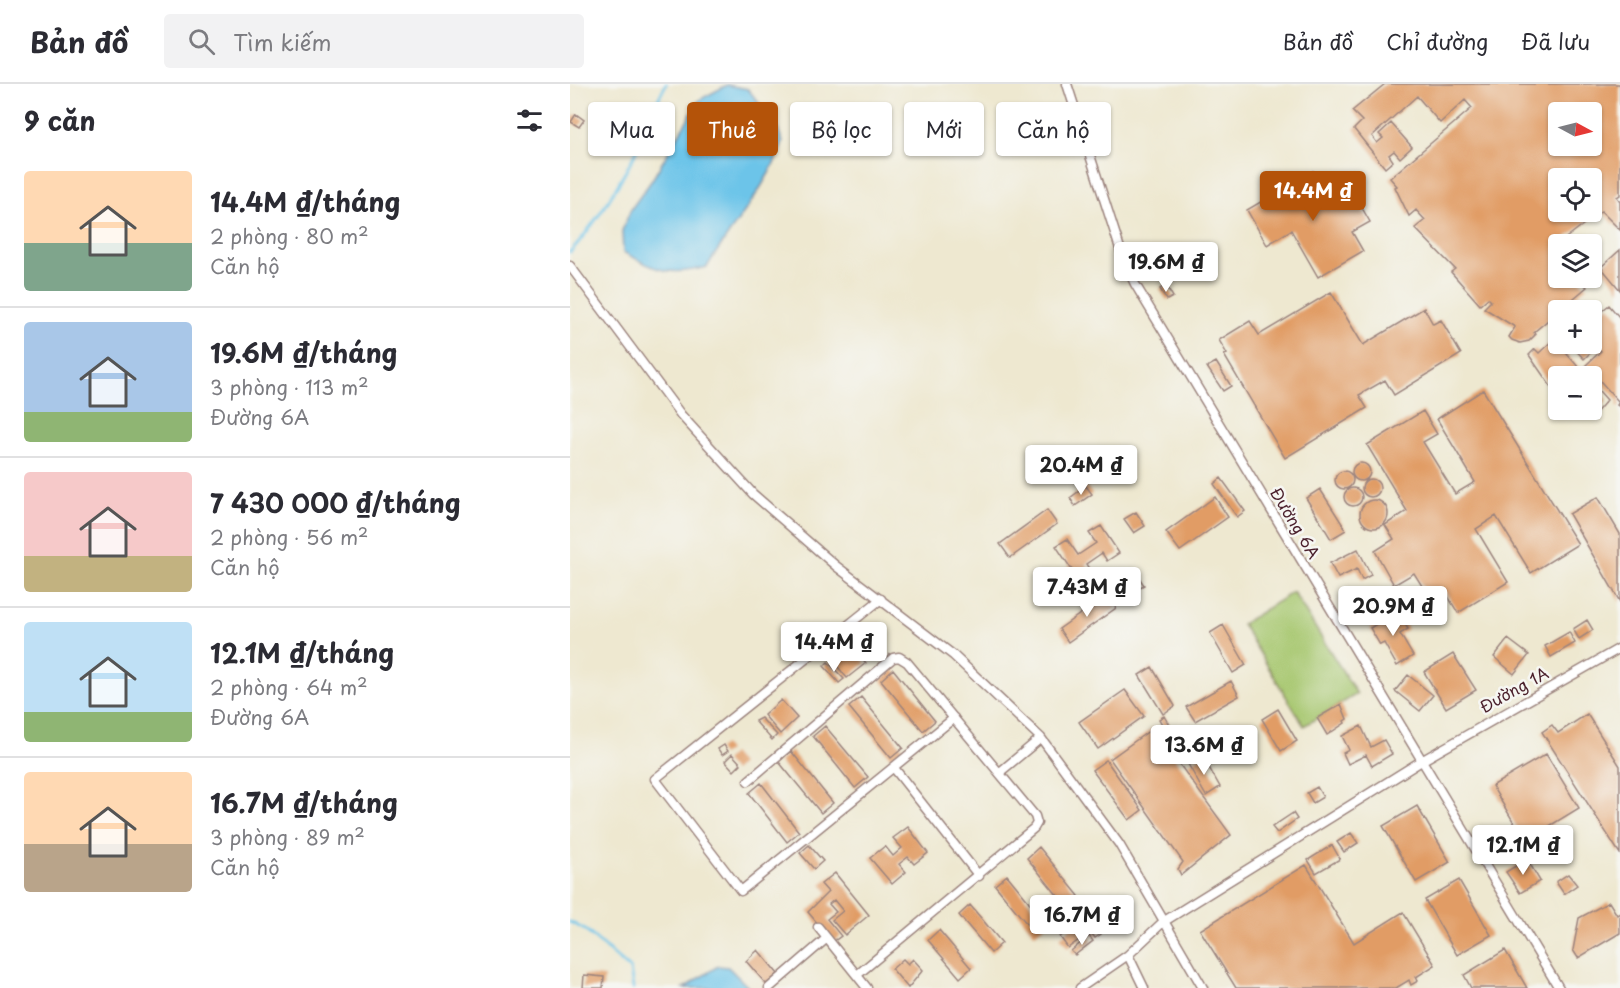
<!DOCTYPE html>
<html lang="vi">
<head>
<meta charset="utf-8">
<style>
	:root { --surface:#fff; --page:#f2f2f3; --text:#2b2b33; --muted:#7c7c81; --line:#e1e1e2; --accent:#b45309 }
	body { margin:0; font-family:"Playpen Sans",sans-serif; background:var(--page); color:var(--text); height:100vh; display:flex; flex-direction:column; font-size:22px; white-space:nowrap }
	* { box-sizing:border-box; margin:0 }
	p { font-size:20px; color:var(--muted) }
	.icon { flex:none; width:33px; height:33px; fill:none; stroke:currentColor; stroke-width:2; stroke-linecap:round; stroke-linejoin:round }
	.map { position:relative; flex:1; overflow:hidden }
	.side { display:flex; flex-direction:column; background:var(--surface); width:570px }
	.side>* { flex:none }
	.guide { position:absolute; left:18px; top:18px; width:570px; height:54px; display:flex; gap:12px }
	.needle { width:39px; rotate:97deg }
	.controls { position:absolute; left:978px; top:18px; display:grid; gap:12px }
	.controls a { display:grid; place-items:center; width:54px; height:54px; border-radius:6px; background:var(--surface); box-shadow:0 2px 4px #0004; font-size:30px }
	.price { position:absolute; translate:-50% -51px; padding:0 14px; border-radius:6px; background:#fff; color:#222; font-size:20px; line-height:39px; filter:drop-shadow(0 2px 3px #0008) }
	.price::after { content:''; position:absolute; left:50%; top:36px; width:18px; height:14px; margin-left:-9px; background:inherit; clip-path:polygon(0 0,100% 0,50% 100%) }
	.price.selected { background:var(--accent); color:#fff }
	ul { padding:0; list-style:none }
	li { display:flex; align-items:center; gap:18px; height:150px; padding:0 24px }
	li+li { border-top:2px solid var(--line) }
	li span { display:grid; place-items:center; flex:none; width:168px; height:120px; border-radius:6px; color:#555 }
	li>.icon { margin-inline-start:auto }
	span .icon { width:72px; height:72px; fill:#fffc; stroke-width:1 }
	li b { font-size:26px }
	h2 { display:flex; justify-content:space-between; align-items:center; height:72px; padding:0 24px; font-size:26px }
	.chip { padding:0 21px; border-radius:6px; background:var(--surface); box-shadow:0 2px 4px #0004; font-size:21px; line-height:54px }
	.chip.selected { background:var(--accent); color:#fff }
	header { display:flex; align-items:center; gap:36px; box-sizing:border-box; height:84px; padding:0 30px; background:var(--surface); border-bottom:2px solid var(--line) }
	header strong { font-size:28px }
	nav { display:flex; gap:33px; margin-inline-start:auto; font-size:21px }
	.search { width:420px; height:54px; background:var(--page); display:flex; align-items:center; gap:15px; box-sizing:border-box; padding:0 21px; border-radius:6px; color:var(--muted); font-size:22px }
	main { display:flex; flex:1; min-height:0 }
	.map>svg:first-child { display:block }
</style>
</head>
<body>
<header>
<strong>Bản đồ</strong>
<div class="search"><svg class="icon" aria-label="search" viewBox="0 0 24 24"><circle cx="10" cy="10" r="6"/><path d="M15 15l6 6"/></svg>Tìm kiếm</div>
<nav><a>Bản đồ</a><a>Chỉ đường</a><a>Đã lưu</a></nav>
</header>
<main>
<section class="side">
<h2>9 căn<svg class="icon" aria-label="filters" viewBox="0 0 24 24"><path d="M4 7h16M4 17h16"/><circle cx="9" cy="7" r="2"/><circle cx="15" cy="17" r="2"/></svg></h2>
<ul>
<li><span style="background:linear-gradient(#ffd9b3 60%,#7fa58c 0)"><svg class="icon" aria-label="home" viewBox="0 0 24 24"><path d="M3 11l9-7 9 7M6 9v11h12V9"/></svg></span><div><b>14.4M ₫/tháng</b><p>2 phòng · 80 m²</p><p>Căn hộ</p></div></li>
<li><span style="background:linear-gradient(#a9c7e8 75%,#8fb573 0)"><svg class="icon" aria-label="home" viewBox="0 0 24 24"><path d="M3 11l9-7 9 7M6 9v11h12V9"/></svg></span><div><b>19.6M ₫/tháng</b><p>3 phòng · 113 m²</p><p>Đường 6A</p></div></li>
<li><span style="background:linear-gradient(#f6c9c9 70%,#c2b280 0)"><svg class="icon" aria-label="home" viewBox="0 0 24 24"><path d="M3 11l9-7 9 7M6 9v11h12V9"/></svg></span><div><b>7 430 000 ₫/tháng</b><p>2 phòng · 56 m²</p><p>Căn hộ</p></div></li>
<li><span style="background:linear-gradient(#bfe0f5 75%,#8fb573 0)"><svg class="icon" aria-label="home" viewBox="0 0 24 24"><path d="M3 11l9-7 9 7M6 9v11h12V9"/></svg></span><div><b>12.1M ₫/tháng</b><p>2 phòng · 64 m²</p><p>Đường 6A</p></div></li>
<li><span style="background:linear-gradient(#ffd9b3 60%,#b9a48a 0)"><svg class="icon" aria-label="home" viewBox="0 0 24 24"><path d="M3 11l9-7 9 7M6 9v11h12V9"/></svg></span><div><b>16.7M ₫/tháng</b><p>3 phòng · 89 m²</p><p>Căn hộ</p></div></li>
</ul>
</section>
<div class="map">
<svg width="1050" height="904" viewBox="0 0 1050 904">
	<rect width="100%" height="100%" fill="#f6f6f2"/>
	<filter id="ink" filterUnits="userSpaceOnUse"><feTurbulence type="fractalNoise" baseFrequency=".0167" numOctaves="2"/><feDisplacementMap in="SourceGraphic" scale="12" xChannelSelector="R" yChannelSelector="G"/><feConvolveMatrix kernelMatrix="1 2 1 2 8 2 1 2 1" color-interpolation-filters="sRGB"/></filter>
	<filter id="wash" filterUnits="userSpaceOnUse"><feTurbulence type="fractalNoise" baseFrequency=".008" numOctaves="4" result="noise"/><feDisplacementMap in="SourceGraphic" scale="24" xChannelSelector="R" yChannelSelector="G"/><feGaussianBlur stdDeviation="1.35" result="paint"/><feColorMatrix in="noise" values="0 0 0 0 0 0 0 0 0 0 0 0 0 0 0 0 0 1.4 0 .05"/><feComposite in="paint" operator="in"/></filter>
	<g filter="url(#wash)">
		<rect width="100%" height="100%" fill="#eee8d0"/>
		<path fill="#a7c76f" stroke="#78734d" stroke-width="1.5" d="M723 508 787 610 734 642 672 540Z"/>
		<path fill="#6cc4e9" stroke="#5b728a" stroke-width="1.5" d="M157 1 178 5 206 41 213 58C197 104 162 141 137 183 98 193 87 186 53 168L52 147 61 125 82 96 129 16Z
			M148 882 158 883 179 904H114Z"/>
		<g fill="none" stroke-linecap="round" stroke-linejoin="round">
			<path stroke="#6cc4e9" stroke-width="3" d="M0 168C26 140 46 106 64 72 76 48 83 23 96 0
				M0 838 15 846 60 885 63 904"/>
		</g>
		<g id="blocks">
			<path fill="#e19c65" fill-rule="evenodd" d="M815 0H1050V111L1047 113 1050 117V146L1031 127 988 160 985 166 988 170V194H1008L1017 203 964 248 965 251 959 257 950 259 942 256 939 253 945 243 914 224 921 217 918 214 910 221 881 188 885 185 845 144 855 136 846 126 839 132 825 103 827 102 820 94 902 24 895 16 870 39 847 12 802 52 807 59 813 54 809 50 821 39 842 63 830 74 824 67 819 71 823 77 815 84 784 45 792 37 782 27ZM988 28H1022V62H988ZM988 94H1022V128H988Z
				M6 30 14 36 9 43 1 38Z
				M743 87 760 115 780 103 800 138 782 148 793 167 748 193 721 146 697 161 677 126Z
				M1050 166V206L1031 183Z
				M596 201 603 213 597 216 590 205Z
				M761 208 793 261 854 224 863 240 871 236 891 270 824 311 815 296 789 311 797 324 715 374 654 271 657 270 649 256 680 237 689 251Z
				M1016 217 1028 230 1039 221 1050 234V323L1047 321 1049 318 1016 281 1031 267 1027 262 1014 275 1000 260H1022V226H1006Z
				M984 255 1016 292H988V313L959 271 965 265 969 269Z
				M646 278 661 302 653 307 637 283Z
				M1022 299 1037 316 1024 331 1018 326H1022Z
				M913 306 1008 460 961 489 926 432 906 445 938 498 888 529 876 509 862 518 844 489 824 501 805 467 824 455 815 441 837 427 797 361 853 327 867 350 853 358 885 410 905 398 867 335Z
				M782 388a9 9 0 1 1 18 0a9 9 0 1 1-18 0Z
				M765 396a9 9 0 1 1 18 0a9 9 0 1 1-18 0Z
				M651 394 675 427 667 433 644 400Z
				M792 404a9 9 0 1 1 18 0a9 9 0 1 1-18 0Z
				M516 402 522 410 505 422 500 414Z
				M774 413a9 9 0 1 1 18 0a9 9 0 1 1-18 0Z
				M750 405 776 446 761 455 736 414Z
				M645 413 658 433 610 467 596 448Z
				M1028 413 1050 450V518L999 430Z
				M790 430a14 14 0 1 1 28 0a14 14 0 1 1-28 0Z
				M477 426 487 440 440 474 430 460Z
				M566 428 575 442 564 449 554 435Z
				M531 442 549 469 537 477 532 469 516 480 526 496 514 504 486 462 497 455 508 471 526 459 519 449Z
				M788 465 801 491 792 496 787 485 768 494 760 479Z
				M570 495 574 501 565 506 561 500Z
				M537 511 546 524 498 558 489 545Z
				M827 527 838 545 830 550 843 572 827 582 814 559 810 561 800 544Z
				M1017 536 1023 546 1009 555 1003 545Z
				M653 541 676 581 663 589 640 549Z
				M999 548 1005 559 981 573 975 562Z
				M938 555 959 571 944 590 924 573Z
				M281 561 296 579 277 594 263 577Z
				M883 570 906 606 876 624 854 588Z
				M258 578 274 595 269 599 254 582Z
				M582 583 605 622 593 630 569 591Z
				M323 585 365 637 353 647 311 596Z
				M838 591 863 611 850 627 825 607Z
				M661 597 669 612 625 637 616 623Z
				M555 606 574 632 528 665 509 638Z
				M291 613 333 664 321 674 279 623Z
				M211 616 227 634 210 650 194 631Z
				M771 620 777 635 774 637 775 639 757 651 747 634Z
				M708 625 727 657 711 667 692 635Z
				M1017 630 1050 682V770L972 648 982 641 988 649Z
				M594 632 602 646 597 649 589 635Z
				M191 634 207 651 202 656 185 637Z
				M255 642 298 693 285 704 243 652Z
				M791 642 801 663 814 656 822 670 802 682 796 671 778 680 773 669 779 666 772 652Z
				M583 644 661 751 611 791 608 785 613 778 540 675Z
				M154 661 158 667 152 671 148 665Z
				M221 667 263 719 251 729 209 678Z
				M162 670 171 680 164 687 155 677Z
				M976 670 1009 724 955 757 922 702Z
				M632 671 650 703 636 712 618 680Z
				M536 676 572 726 559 736 522 686Z
				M191 699 229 748 217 758 179 709Z
				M747 703 753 713 743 719 737 709Z
				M847 722 880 778 846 798 813 742Z
				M723 729 727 735 707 749 702 743Z
				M338 743 358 769 344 780 338 773 329 780 336 788 322 800 300 774 315 762 323 772 332 764 323 754Z
				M781 749 788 759 774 768 767 758Z
				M239 761 253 777 244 785 230 769Z
				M762 761 770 775 746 789 738 776Z
				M469 763 509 812 497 823 457 774Z
				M957 775 970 797 950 809 936 788Z
				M736 781 784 859 833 828 865 881 846 893 848 897 841 901 839 896 826 904H666L630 846Z
				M265 789 299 831 275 851 262 836 273 827 264 816 259 820 266 828 257 835 271 852 263 858 238 828 258 808 251 800Z
				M998 790 1007 801 994 810 986 798Z
				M437 791 477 840 465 850 425 801Z
				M889 796 921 851 887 871 855 816Z
				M1039 818 1047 831 1050 829V849L1008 874 1003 866 1009 834Z
				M400 821 432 859 421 869 389 831Z
				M517 832 531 850 525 854 512 837Z
				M508 838 517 850 498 864 490 853Z
				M369 846 401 884 390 894 358 856Z
				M519 852 523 857 505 871 501 867Z
				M188 866 208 890 196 900 176 877Z
				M935 866 957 904H901L894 891Z
				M333 875 338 880 343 875 353 886 338 904 322 885Z
				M14 891 34 893 33 904H13Z"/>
		</g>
	</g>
	<g filter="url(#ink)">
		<use href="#blocks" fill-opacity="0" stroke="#9c847e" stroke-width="1.5"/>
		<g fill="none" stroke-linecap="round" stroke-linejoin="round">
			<defs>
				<path id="minor" d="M497 0 554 177 565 200 989 904
					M0 182 111 331 183 410 266 482 383 571 471 654 549 760 633 904
					M311 515 85 695 171 807 384 634
					M324 684 409 792
					M430 688 471 654
					M178 697 323 574 329 573 337 578 465 732 467 739 464 744 287 891
					M248 843 297 904
					M199 904 257 854
					M510 904 558 871
					M574 904 558 871 593 838 853 676 1050 564"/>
			</defs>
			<use href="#minor" stroke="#9c847e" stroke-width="11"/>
			<use href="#minor" stroke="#fff" stroke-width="8"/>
		</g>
	</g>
	<g text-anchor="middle" stroke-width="5" stroke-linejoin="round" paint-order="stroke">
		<g font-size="16" fill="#4a1f2b" stroke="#f6f6f2">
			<text transform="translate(725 439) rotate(59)" y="6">Đường 6A</text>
			<text transform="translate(944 606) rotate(-29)" y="6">Đường 1A</text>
		</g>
	</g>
</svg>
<div class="controls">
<a><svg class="needle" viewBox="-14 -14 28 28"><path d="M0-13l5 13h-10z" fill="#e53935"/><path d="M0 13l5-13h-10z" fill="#7c7c81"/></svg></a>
<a><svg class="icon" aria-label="locate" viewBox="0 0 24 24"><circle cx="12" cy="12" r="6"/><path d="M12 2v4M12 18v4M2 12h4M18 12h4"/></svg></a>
<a><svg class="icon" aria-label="layers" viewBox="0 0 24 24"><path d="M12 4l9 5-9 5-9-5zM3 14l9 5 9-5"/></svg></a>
<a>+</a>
<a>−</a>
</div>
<b class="price selected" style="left:743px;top:138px">14.4M ₫</b>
<b class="price" style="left:596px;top:209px">19.6M ₫</b>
<b class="price" style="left:511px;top:412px">20.4M ₫</b>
<b class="price" style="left:517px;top:534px">7.43M ₫</b>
<b class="price" style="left:823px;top:553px">20.9M ₫</b>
<b class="price" style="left:264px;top:589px">14.4M ₫</b>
<b class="price" style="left:634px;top:692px">13.6M ₫</b>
<b class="price" style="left:953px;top:792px">12.1M ₫</b>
<b class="price" style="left:512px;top:862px">16.7M ₫</b>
<div class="guide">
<a class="chip">Mua</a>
<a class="chip selected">Thuê</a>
<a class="chip">Bộ lọc</a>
<a class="chip">Mới</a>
<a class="chip">Căn hộ</a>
</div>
</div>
</main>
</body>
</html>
